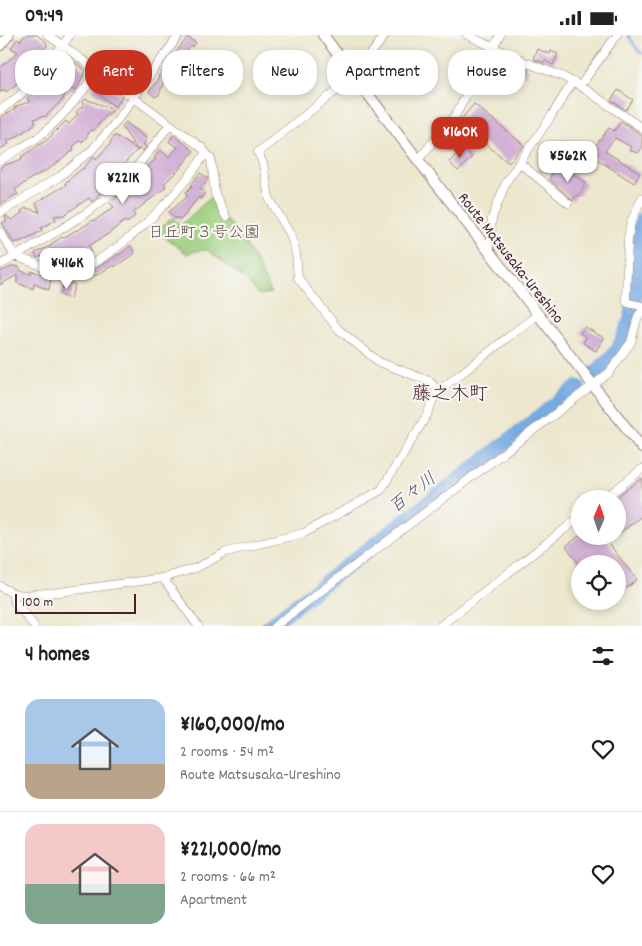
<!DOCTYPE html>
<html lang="en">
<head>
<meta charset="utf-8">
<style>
	:root { --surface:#fff; --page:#f2f2f2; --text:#202124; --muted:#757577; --line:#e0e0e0; --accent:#c8321e }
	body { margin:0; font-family:Dekko,"Klee One",sans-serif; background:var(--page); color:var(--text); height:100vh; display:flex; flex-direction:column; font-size:19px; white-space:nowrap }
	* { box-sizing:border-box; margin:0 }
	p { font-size:16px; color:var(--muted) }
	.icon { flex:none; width:28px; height:28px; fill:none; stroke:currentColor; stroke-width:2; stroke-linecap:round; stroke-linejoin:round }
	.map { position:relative; height:591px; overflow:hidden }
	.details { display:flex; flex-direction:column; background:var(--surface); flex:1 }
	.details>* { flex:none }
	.banner { position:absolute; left:15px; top:15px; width:612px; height:45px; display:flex; gap:10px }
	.needle { width:32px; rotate:2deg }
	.buttons { position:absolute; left:571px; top:455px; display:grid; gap:10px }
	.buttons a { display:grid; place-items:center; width:55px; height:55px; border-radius:50%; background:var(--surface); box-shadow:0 2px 8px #0003; font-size:25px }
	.scale { position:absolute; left:15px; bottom:12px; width:121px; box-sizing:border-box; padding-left:5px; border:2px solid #4a1f2b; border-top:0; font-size:14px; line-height:18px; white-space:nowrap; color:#4a1f2b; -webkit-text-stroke:4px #f6f6f2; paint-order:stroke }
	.price { position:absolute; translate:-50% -42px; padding:0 11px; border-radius:10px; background:#fff; color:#222; font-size:16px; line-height:32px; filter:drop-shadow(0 1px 2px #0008) }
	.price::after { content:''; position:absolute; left:50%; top:30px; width:15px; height:11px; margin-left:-8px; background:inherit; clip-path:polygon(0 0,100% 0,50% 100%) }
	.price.current { background:var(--accent); color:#fff }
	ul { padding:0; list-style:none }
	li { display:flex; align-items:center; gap:15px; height:125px; padding:0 25px }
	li+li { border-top:1px solid var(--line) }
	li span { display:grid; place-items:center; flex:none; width:140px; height:100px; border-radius:15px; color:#555 }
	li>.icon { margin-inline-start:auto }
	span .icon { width:60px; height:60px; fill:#fffc; stroke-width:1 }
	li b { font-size:21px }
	h2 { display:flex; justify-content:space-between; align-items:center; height:60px; padding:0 25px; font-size:21px }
	.tag { padding:0 18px; border-radius:20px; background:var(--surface); box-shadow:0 2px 8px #0003; font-size:18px; line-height:45px }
	.tag.current { background:var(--accent); color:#fff }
	.status { display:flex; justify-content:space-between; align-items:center; height:35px; padding:0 25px; background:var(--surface); direction:ltr }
	.status svg { height:14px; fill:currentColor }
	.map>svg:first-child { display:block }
</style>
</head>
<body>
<div class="status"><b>09:49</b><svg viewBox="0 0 49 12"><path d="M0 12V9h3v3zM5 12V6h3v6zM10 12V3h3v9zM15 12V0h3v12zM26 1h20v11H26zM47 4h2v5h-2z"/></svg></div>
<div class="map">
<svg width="642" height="591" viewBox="0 0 642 591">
	<rect width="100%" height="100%" fill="#f6f6f2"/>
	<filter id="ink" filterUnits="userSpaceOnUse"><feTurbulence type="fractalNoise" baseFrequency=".02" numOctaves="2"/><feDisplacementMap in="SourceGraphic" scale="10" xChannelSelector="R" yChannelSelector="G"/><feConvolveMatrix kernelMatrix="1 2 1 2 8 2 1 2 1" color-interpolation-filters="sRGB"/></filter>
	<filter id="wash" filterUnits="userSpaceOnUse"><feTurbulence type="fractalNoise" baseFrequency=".0096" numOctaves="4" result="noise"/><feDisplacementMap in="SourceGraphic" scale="20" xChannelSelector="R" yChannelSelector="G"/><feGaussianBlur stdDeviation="1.12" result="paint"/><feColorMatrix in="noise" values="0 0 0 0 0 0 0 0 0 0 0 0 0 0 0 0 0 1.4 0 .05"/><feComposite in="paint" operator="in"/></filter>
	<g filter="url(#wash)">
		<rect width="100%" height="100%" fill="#ece7cd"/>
		<path fill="#9cce7d" stroke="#737654" d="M212 161 225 185C238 189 265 243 271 258L258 260 246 245 207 215 196 216 187 219 157 196 172 183 181 190Z"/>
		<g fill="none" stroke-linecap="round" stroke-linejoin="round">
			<path stroke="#77a9e2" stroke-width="2.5" d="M628 0 639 17 642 18"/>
			<path stroke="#77a9e2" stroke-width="15" d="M595 339 618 315 631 284 636 255 638 198 642 185
				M269 591 578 352"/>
		</g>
		<g id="blocks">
			<path fill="#d2b1d5" d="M25 0H37L46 7 47 11 38 19 42 23 36 28 33 26 25 34 29 38 15 50 6 57 4 54 0 58V33L18 17 11 13 17 4 20 6Z
				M188 2 196 8 193 12 191 11 183 21 185 23 173 39 176 41 172 47 165 43 159 60 155 62 149 57 159 43 158 42 171 24Z
				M537 14 550 19 551 16 558 19 553 30 545 26 544 28 533 24Z
				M64 22 65 23 67 22 86 36 76 55 74 54 72 55 71 53 65 59 63 65H62L45 82 44 81 34 84 36 88 16 102 7 106 9 109 0 114V83L15 74 14 73 19 70 30 67 27 63 31 60 41 55 39 52 49 43 48 42 52 36 56 39 63 30 60 26Z
				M502 23 529 35 526 42 520 39 515 42 503 34 495 51 488 47 496 30 498 31Z
				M98 48H102L122 62 115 72 92 54Z
				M618 55 633 65 626 75 611 65Z
				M85 64 113 74 109 79H107L93 96 91 94 86 103 82 107 80 105 73 112 74 115 49 134 30 144 15 155 18 159 12 162 0 170V133L5 130 22 124 21 122 47 105 66 86 69 89 78 79 76 77 84 70 82 69Z
				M474 69 524 110 509 128 459 87Z
				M621 86 642 100V112L638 118 629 115 631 112 615 103 605 116 640 138 634 148 589 119 609 93 614 96Z
				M126 87 133 93V94L134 93 147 104 143 109 146 112 143 116 139 113 138 116 122 92Z
				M448 99 456 106 455 114 447 115 439 108Z
				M115 100 137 115 118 135 107 138 112 143 105 150 107 153 97 161V162L92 167 89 163 64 180 54 181 56 185 41 193 42 196 19 207H17L14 208 2 188 6 186 5 181H6L12 185 22 178 21 176 26 173 40 177 36 168 66 150 65 148 68 145 83 133V134L94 121 96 124 111 108 110 107Z
				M174 100 194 116 176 138V137L164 149 166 152 133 178 135 181 127 188 125 186 108 199 89 211 92 216 81 222 79 219 62 229 54 217 37 223 35 218 52 210 51 209 62 202 63 203 76 195 77 196 93 185 94 186 114 172 110 168 134 147 139 140 147 134 146 133 156 124 154 123 160 115 169 122 178 112 169 107Z
				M463 113 472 122 458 136 449 127Z
				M555 133 564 138 566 134 586 148 579 161 576 160 573 166 549 144Z
				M200 138 208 143 200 154 205 157 200 164 199 162 186 177 187 178 180 185 177 182 175 184 169 177 187 162 186 157 192 151 191 150Z
				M130 211 135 218 114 232 113 230 95 241 92 236 119 219V220Z
				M13 231 19 232 21 236 31 239 32 236 51 242 49 255 34 249 33 254 17 248V240L0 250V237Z
				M65 246 75 250 70 264 60 260Z
				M585 292 604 303 596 316 583 308 586 302 580 298Z
				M642 443V481L618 499V461Z
				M579 501H603L637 545 618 560V529H579L566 511Z"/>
		</g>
	</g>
	<g filter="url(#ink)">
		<use href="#blocks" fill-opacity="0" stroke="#9b837c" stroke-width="1"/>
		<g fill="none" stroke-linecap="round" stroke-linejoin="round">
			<defs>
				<path id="minor" d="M48 0 201 112 211 124 215 159 226 182
					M385 0 355 41 258 117 263 129 269 163 290 199 296 218 298 243 338 294 379 327 429 346 437 354
					M467 0 527 28 562 41 580 51 642 93
					M494 12 500 0
					M580 51 617 0
					M0 75C31 56 49 29 70 0
					M418 125 456 79 492 12
					M0 126C12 118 25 111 37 103 61 85 80 60 98 36
					M520 128 568 168
					M642 163 631 187 628 203 626 264 628 268 642 271
					M0 178 59 142 91 116 116 87 179 0
					M0 197 15 221 71 242C87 232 104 222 120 210 154 184 182 153 206 118
					M488 214 490 208 492 183 506 147 550 83 570 51 574 47
					M0 230C29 213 58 197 86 178 120 155 146 122 170 89
					M604 464 642 434
					M163 543 198 591
					M0 551 12 558 23 560 60 557 163 543 196 533 226 517 304 498 381 455 427 380 437 354 445 351 538 279
					M12 558 14 566 34 591
					M275 591 609 338 631 307 638 281 642 276
					M440 591 580 482"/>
				<path id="tertiary" d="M0 11 9 0"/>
				<path id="secondary" d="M323 0 418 125 642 413"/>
			</defs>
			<use href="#minor" stroke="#9b837c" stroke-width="9"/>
			<use href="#tertiary" stroke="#9b837c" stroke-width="11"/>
			<use href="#secondary" stroke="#9b837c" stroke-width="12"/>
			<use href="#minor" stroke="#fff" stroke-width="8"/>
			<use href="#tertiary" stroke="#fff" stroke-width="9"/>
			<use href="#secondary" stroke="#fff" stroke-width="10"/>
		</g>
	</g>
	<g text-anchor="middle" stroke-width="4.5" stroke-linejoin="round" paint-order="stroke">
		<g font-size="16" fill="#635444" stroke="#f6f6f2">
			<text x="204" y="202">日丘町３号公園</text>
		</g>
		<g font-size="16" fill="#4a1f2b" stroke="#f6f6f2">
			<text transform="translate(512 222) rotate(52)" y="6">Route Matsusaka-Ureshino</text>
		</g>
		<g font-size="18" font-style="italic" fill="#5a4f6b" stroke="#f6f6f2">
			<text transform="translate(412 457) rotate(-38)" y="6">百々川</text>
		</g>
		<g font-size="19" fill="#4a1f2b" stroke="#f6f6f2">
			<text x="450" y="364">藤之木町</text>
		</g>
	</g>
</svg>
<div class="buttons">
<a><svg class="needle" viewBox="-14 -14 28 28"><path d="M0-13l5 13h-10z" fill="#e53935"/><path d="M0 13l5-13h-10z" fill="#757577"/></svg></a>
<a><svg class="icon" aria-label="locate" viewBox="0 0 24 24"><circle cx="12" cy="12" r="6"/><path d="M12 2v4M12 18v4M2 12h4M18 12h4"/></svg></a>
</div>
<div class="scale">100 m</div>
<b class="price current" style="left:460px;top:124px">¥160K</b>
<b class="price" style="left:568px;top:148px">¥562K</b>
<b class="price" style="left:123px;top:170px">¥221K</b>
<b class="price" style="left:67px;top:255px">¥416K</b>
<div class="banner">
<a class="tag">Buy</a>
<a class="tag current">Rent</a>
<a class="tag">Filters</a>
<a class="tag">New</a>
<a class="tag">Apartment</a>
<a class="tag">House</a>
</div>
</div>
<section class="details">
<h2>4 homes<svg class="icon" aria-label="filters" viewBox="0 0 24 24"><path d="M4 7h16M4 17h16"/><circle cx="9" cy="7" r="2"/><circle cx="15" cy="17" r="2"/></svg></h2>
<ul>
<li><span style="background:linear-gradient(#a9c7e8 65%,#b9a48a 0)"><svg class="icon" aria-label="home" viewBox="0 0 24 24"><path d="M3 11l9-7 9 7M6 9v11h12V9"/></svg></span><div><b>¥160,000/mo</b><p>2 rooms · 54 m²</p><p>Route Matsusaka-Ureshino</p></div><svg class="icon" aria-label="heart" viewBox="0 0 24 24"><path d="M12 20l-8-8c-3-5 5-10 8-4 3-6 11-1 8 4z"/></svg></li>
<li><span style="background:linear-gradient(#f6c9c9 60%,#7fa58c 0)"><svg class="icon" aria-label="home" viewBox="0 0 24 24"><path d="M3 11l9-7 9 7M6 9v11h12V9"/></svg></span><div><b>¥221,000/mo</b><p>2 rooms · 66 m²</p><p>Apartment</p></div><svg class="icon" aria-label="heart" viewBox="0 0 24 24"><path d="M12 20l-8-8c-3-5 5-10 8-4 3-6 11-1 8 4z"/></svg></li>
</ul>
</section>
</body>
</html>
